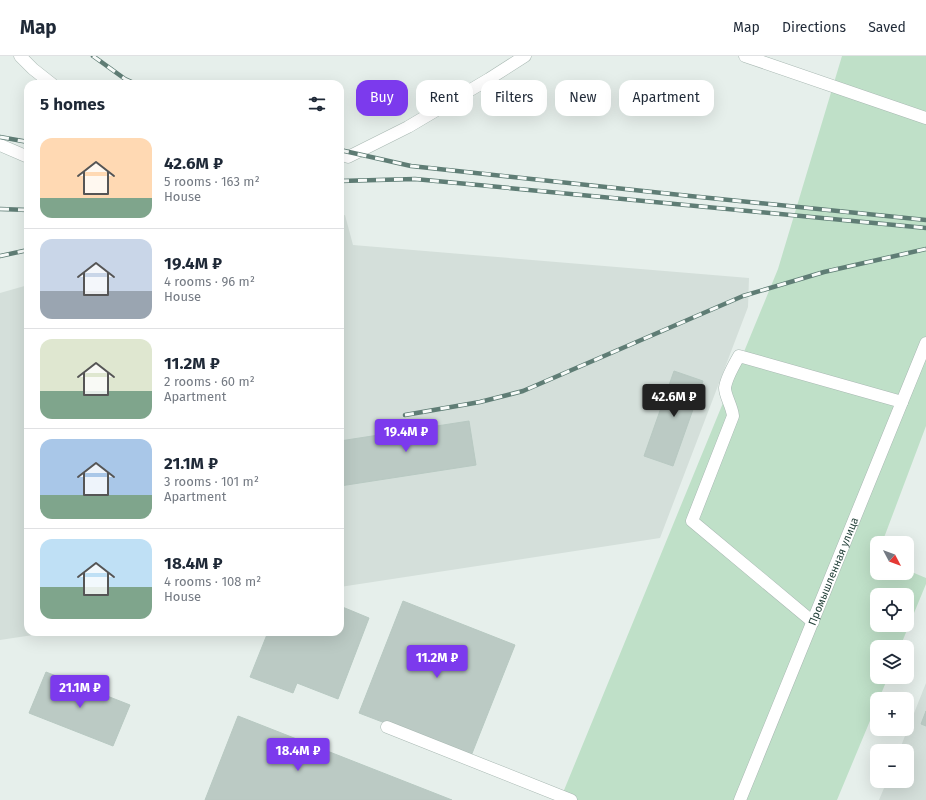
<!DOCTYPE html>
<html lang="en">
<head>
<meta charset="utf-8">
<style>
	:root { --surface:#fff; --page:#f6f6f7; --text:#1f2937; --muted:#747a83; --line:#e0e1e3; --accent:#7c3aed }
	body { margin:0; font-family:"Fira Sans",sans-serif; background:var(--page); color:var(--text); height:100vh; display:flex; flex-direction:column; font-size:15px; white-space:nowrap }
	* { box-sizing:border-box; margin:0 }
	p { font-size:13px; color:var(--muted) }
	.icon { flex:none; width:22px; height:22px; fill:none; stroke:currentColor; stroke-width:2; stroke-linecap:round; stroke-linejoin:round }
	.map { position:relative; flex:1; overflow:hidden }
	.sheet { position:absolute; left:24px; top:24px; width:320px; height:556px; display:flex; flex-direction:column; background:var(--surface); border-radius:12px; box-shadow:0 4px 16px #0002 }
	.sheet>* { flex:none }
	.hud { position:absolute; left:356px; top:24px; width:380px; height:36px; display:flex; gap:8px }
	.needle { width:26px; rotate:131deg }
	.tools { position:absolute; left:870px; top:480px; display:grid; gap:8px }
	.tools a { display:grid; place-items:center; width:44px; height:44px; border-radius:8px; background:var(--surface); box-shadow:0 4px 16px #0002; font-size:20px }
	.price { position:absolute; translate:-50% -34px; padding:0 9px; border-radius:4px; background:var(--accent); color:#fff; font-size:13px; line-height:26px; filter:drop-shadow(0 1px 2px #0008) }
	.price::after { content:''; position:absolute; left:50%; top:24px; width:12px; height:9px; margin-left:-6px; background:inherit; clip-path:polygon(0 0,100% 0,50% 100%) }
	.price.on { background:#222; color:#fff }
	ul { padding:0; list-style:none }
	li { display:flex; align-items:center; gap:12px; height:100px; padding:0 16px }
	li+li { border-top:1px solid var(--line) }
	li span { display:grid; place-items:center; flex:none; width:112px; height:80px; border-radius:12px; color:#555 }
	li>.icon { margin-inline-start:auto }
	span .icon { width:48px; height:48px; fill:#fffc; stroke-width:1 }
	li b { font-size:17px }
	h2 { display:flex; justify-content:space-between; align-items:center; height:48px; padding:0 16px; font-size:17px }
	.chip { padding:0 14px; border-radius:12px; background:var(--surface); box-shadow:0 4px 16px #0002; font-size:14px; line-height:36px }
	.chip.on { background:var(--accent); color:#fff }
	header { display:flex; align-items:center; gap:24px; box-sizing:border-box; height:56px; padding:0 20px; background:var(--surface); border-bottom:1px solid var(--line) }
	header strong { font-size:19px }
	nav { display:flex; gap:22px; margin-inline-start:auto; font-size:14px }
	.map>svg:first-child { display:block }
</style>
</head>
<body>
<header>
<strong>Map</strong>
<nav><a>Map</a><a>Directions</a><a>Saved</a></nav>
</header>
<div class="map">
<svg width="926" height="744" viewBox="0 0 926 744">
	<rect width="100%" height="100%" fill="#e6efeb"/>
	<path fill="#d4dfda" d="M345 159 353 189 749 222 748 251 660 482 340 531V160Z
		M28 229V576H53L0 584V237Z
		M926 627V744H879L887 725H907V695H899Z"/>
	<path fill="#bfe0c8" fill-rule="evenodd" d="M842 0H926V370L882 487H877V517H907V514L926 522V528L900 591H877V621H888L879 643H877V648L837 744H560L778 213ZM877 539H907V569H877Z"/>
	<path fill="#bbcac4" stroke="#b8c9c2" d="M674 315 703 325 673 410 644 400Z
		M469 365 476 409 340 430V385Z
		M403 545 515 589 471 700 359 657Z
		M340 550 369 562 338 643 297 627 293 637 250 621 268 576H340Z
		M46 616 130 649 113 690 29 657Z
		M926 655V670L921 668Z
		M238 660 452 744H205Z"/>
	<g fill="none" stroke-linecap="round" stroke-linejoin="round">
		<defs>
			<g id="minor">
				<path d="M20 0 33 13 52 28"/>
				<path d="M745 0 926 62"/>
				<path d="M0 89 28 101"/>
				<path d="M340 98 348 101 408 71 489 23 525 0"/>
				<path d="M813 566 692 465 733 360C732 350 725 340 725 332 726 322 734 309 739 300L902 346"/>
				<path d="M387 671 571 744"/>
				<path id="s1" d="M740 744 926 287"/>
			</g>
		</defs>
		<use href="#minor" stroke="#a8b8b2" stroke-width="13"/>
		<use href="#minor" stroke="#fff" stroke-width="12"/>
		<defs>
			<path id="rail" d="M93 0 125 23 136 28
				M0 81 28 86
				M340 94 411 110 690 140 926 164
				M340 125 415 123 926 172
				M0 153 28 154
				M0 200 28 194
				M405 359 480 346 523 335 743 240 824 216 926 193"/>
		</defs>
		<use href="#rail" stroke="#5f7d75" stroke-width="4.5"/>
		<use href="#rail" stroke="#f7fbf9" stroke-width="3" stroke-dasharray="9" stroke-linecap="butt"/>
	</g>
	<g text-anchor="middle" stroke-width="3" stroke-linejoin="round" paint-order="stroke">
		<g font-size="11" fill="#24423a" stroke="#f7fbf9">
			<text dy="4" stroke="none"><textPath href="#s1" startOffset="247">Промышленная улица</textPath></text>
		</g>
	</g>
</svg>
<div class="tools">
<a><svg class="needle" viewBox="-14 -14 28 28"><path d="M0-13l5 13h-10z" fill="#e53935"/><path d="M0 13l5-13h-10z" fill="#747a83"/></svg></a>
<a><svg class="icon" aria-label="locate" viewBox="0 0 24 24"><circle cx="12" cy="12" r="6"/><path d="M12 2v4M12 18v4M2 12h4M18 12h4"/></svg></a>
<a><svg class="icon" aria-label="layers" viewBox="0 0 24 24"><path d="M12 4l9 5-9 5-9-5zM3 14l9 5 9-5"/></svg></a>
<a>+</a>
<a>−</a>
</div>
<b class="price on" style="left:674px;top:362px">42.6M ₽</b>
<b class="price" style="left:406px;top:397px">19.4M ₽</b>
<b class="price" style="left:437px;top:623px">11.2M ₽</b>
<b class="price" style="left:80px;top:653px">21.1M ₽</b>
<b class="price" style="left:298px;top:716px">18.4M ₽</b>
<div class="hud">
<a class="chip on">Buy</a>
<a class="chip">Rent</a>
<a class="chip">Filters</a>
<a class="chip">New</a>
<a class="chip">Apartment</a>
</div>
<section class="sheet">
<h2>5 homes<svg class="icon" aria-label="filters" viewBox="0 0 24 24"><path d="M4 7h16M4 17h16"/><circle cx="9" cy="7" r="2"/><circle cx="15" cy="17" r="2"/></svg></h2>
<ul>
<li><span style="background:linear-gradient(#ffd9b3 75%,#7fa58c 0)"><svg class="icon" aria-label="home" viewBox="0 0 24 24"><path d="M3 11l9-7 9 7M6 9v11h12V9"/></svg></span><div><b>42.6M ₽</b><p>5 rooms · 163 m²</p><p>House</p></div></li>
<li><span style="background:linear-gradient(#c9d6e8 65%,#9aa5b1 0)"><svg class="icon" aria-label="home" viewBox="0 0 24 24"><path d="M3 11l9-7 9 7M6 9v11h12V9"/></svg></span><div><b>19.4M ₽</b><p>4 rooms · 96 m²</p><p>House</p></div></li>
<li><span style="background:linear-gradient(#dfe7d0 65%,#7fa58c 0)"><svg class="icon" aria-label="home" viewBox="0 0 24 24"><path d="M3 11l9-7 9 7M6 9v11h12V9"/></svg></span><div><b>11.2M ₽</b><p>2 rooms · 60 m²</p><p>Apartment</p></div></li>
<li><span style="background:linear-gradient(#a9c7e8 70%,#7fa58c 0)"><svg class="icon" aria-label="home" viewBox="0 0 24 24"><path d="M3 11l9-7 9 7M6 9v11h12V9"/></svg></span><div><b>21.1M ₽</b><p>3 rooms · 101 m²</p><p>Apartment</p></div></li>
<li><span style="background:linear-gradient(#bfe0f5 60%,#7fa58c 0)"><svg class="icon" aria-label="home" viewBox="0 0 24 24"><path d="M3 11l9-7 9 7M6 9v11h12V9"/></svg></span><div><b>18.4M ₽</b><p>4 rooms · 108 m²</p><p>House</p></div></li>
</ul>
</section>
</div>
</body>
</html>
